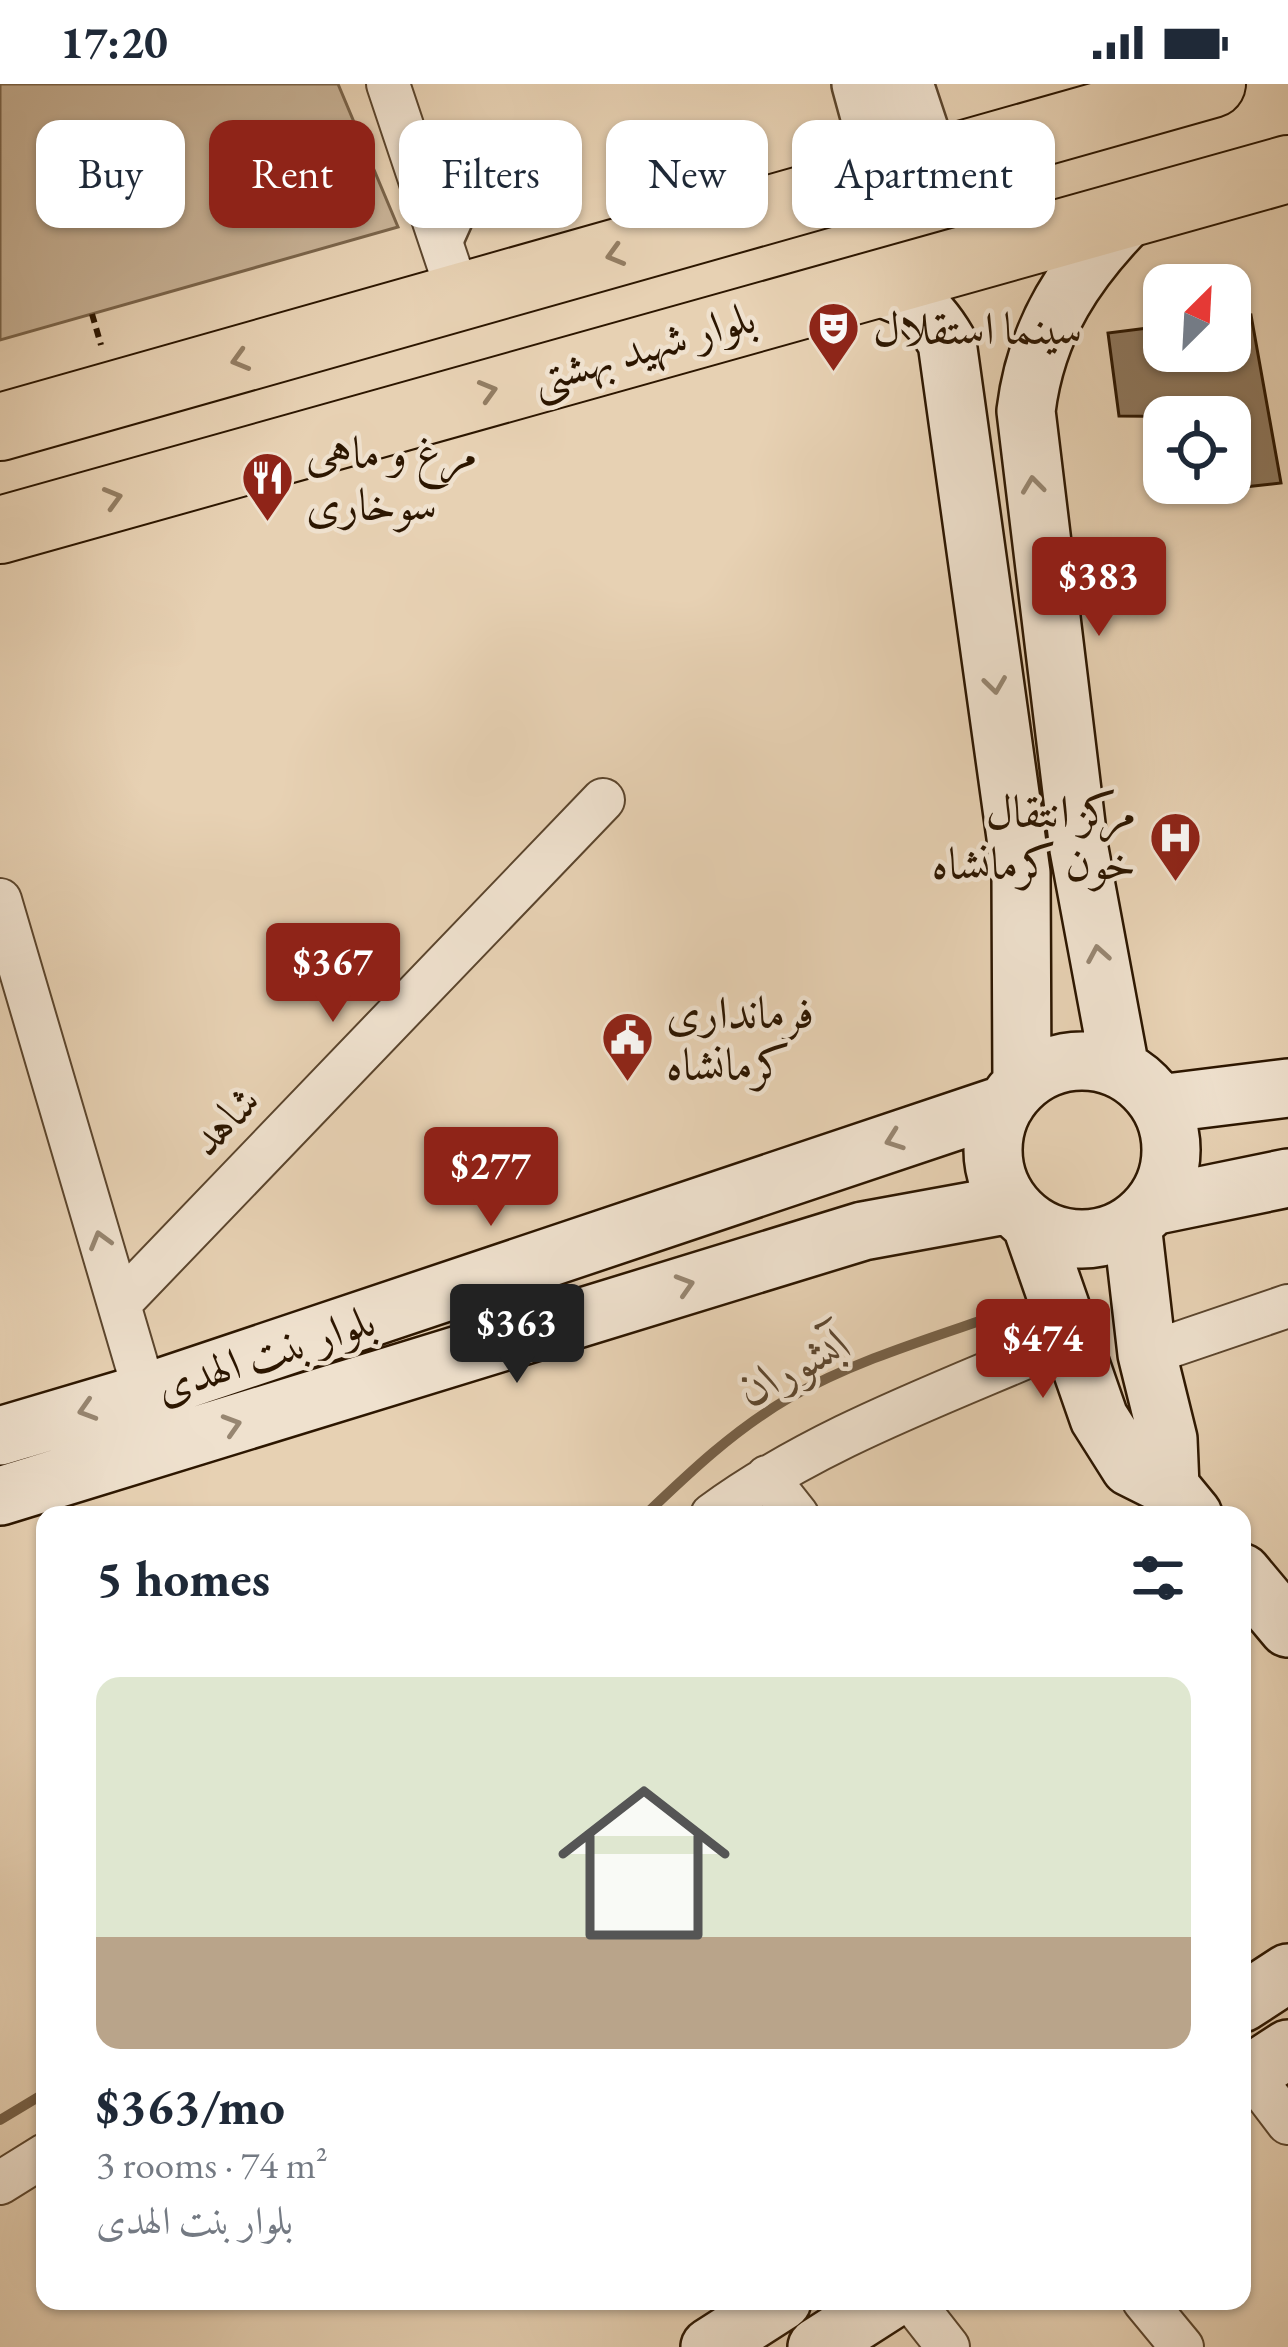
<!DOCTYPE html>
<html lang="en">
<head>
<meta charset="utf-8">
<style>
	:root { --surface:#fff; --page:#f2f2f3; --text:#1f2937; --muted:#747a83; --line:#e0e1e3; --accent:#8f2418 }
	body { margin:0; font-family:"EB Garamond",Amiri,serif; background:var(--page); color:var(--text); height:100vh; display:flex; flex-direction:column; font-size:45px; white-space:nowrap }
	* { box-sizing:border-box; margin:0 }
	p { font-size:39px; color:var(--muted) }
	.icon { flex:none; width:66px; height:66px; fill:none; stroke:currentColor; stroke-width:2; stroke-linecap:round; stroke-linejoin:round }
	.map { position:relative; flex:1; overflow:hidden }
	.drawer { position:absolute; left:36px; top:1422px; width:1215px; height:804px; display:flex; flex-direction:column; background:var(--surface); border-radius:24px; box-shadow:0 3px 9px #0004 }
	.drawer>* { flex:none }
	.banner { position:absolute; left:36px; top:36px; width:1218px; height:108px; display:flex; gap:24px }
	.needle { width:78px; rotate:24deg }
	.buttons { position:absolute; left:1143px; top:180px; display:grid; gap:24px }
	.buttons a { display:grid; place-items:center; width:108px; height:108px; border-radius:24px; background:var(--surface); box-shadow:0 3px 9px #0004; font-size:60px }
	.price { position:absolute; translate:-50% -102px; padding:0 27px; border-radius:12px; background:var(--accent); color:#fff; font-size:39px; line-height:78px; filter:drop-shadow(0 3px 6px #0008) }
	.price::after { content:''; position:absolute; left:50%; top:72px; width:36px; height:27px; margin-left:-18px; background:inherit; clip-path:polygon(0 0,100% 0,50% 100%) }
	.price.selected { background:#222; color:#fff }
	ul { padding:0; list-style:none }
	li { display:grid; align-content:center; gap:24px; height:636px; padding:0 60px }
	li+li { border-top:3px solid var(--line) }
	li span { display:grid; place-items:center; height:372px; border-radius:24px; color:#555 }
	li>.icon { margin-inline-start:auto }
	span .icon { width:216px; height:216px; fill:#fffc; stroke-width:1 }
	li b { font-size:51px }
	h2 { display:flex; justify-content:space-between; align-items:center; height:144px; padding:0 60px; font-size:51px }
	.chip { padding:0 42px; border-radius:24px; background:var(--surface); box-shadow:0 3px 9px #0004; font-size:42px; line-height:108px }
	.chip.selected { background:var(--accent); color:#fff }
	.status { display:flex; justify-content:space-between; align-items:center; height:84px; padding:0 60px; background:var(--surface); direction:ltr }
	.status svg { height:33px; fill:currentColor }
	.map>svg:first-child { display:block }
</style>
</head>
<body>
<div class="status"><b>17:20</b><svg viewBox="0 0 49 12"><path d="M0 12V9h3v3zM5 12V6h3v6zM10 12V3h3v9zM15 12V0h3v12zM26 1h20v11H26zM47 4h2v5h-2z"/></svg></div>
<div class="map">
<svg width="1288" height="2263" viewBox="0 0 1288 2263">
	<rect width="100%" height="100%" fill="#e7d1b3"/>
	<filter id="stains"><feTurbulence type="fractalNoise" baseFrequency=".00167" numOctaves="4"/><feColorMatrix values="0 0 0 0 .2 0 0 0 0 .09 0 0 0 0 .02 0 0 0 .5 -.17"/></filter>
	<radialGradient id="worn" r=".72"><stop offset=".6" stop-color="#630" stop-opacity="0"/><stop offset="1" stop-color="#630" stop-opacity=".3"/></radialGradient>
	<path fill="#c7b195" stroke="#7a644a" stroke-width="3" d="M0 0H338L398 143 0 256Z"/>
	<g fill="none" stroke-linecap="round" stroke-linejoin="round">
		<path stroke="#766047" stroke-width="10" d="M645 1431C690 1388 734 1346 789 1314 854 1277 928 1255 997 1231
			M0 2036 45 2009"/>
	</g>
	<path fill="#8d775d" stroke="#2c1600" stroke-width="3" d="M1251 231 1281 399 1189 409 1187 399H1230V333L1119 332 1108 249 1164 242V267H1230V234Z"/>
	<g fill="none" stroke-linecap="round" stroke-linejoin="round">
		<defs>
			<path id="service" d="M448 167 474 109"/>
			<path id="minor" d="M388 0 460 215
				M0 816 145 1309
				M119 1220 603 716
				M1147 1270 1288 1222
				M767 1393 797 1431
				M712 1431C818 1353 948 1308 1068 1255
				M1250 1989 1288 2039
				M0 2099 45 2071
				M912 2217 948 2263
				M1144 2217 1182 2263"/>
			<path id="tertiary" d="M858 0 884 95
				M907 0 934 81"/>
			<path id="secondary" d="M865 200C907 209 925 221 947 258L1021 789 1022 1000
				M993 1066a89 89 0 1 1 178 0a89 89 0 1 1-178 0Z
				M1120 985 1079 765 1026 327C1036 244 1076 185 1134 127
				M1159 1020 1288 1004
				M1152 1122 1288 1094
				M1031 1139 1099 1334 1130 1383 1170 1403 1193 1431
				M1132 1140 1147 1270 1168 1355 1170 1403
				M0 1352 145 1309 1006 1020
				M0 1412 863 1147 1011 1120
				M1242 1489 1288 1544
				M1242 1919 1288 1889
				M1242 1995 1288 1965
				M710 2263 782 2217
				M817 2263 889 2217"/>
			<path id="primary" d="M0 343 1212 0
				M0 446 1288 85"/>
		</defs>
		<use href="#service" stroke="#5b452d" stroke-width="26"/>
		<use href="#minor" stroke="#5b452d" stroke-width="46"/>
		<use href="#tertiary" stroke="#5b452d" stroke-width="56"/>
		<use href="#secondary" stroke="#2c1600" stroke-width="62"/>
		<use href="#primary" stroke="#2c1600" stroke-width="70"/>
		<path stroke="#2c1600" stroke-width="6" stroke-dasharray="9 6" stroke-linecap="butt" d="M92 230 101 261"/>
		<use href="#service" stroke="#efe1ce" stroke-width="21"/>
		<use href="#minor" stroke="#efe1ce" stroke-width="42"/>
		<use href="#tertiary" stroke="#efe1ce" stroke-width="51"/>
		<use href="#secondary" stroke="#efe1ce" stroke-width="57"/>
		<use href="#primary" stroke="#e7d1b3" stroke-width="66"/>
	</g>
	<defs><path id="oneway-chevron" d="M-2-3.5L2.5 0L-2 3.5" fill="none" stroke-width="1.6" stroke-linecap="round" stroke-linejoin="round" transform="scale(3)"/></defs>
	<g stroke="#937d62">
		<use href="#oneway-chevron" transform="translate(615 171) rotate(164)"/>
		<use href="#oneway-chevron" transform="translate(240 276) rotate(164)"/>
		<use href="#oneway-chevron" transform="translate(488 307) rotate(-16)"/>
		<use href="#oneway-chevron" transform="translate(113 414) rotate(-16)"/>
	</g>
	<g stroke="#978671">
		<use href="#oneway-chevron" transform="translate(1033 401) rotate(-97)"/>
		<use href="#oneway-chevron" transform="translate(995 601) rotate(82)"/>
		<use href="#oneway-chevron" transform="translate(1098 870) rotate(-100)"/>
		<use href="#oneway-chevron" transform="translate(894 1056) rotate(160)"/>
		<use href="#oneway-chevron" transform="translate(100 1156) rotate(-106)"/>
		<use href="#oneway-chevron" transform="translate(685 1201) rotate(-17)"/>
		<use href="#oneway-chevron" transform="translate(87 1326) rotate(163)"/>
		<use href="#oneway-chevron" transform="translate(232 1341) rotate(-17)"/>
	</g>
	<defs>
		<symbol id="theatre-pin" viewBox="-11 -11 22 30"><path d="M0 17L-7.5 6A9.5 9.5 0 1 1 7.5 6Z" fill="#8f2418" stroke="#efe1ce"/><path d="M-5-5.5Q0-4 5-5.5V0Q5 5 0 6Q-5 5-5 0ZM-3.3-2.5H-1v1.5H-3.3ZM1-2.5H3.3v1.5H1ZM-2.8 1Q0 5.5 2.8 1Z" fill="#fff"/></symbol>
		<symbol id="restaurant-pin" viewBox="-11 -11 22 30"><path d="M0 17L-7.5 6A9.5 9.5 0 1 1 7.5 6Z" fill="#8f2418" stroke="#efe1ce"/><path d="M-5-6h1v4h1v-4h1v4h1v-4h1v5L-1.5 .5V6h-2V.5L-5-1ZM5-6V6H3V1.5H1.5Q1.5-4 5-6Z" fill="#fff"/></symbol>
		<symbol id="hospital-pin" viewBox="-11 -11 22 30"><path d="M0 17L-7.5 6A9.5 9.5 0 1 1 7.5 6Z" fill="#8f2418" stroke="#efe1ce"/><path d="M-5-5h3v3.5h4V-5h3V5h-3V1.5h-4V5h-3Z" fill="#fff"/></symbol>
		<symbol id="civic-pin" viewBox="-11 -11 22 30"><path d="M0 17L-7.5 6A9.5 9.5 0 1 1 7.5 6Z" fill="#8f2418" stroke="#efe1ce"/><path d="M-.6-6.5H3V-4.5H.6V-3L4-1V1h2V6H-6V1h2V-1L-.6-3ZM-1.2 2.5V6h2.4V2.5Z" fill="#fff"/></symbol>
	</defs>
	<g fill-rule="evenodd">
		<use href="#theatre-pin" x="804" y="214" width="59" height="81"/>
		<use href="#restaurant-pin" x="238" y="364" width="59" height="81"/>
		<use href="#hospital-pin" x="1146" y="724" width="59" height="81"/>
		<use href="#civic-pin" x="598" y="924" width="59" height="81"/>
	</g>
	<g text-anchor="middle" stroke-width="9" stroke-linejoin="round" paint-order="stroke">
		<g font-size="45" fill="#2c1600" stroke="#efe1ce" text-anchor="start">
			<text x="873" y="260">سینما استقلال</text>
			<text x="306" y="384">مرغ و ماهی<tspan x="306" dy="52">سوخاری</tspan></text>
			<text x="1136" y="743" text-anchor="end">مرکز انتقال<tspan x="1136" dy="52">خون کرمانشاه</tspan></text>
			<text x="666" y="944">فرمانداری<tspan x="666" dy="52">کرمانشاه</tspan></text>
		</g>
		<g font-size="45" fill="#2c1600" stroke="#efe1ce">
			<text transform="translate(643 263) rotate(-16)" y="16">بلوار شهید بهشتی</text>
			<text transform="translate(224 1036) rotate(-46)" y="16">شاهد</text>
			<text transform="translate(265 1269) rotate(-18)" y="16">بلوار بنت الهدی</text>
		</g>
		<g font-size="48" font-style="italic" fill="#5d472f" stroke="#efe1ce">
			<text transform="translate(794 1281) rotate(-27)" y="17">آبشوران</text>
		</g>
	</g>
	<rect width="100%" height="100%" filter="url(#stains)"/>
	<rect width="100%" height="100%" fill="url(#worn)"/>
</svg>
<div class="buttons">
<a><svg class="needle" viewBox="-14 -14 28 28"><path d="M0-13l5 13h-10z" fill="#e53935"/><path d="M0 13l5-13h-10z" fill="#747a83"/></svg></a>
<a><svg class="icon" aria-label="locate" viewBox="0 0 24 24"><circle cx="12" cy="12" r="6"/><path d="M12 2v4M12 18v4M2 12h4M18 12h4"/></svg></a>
</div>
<b class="price" style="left:1099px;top:555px">$383</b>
<b class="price" style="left:333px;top:941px">$367</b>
<b class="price" style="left:491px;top:1145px">$277</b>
<b class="price selected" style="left:517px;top:1302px">$363</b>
<b class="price" style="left:1043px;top:1317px">$474</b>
<div class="banner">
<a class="chip">Buy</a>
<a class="chip selected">Rent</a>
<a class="chip">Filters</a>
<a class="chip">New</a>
<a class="chip">Apartment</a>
</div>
<section class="drawer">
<h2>5 homes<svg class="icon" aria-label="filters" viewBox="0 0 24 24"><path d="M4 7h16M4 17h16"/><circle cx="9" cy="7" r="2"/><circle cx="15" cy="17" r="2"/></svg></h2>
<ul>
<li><span style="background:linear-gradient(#dfe7d0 70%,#b9a48a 0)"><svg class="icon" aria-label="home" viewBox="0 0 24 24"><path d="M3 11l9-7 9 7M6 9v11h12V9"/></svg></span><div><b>$363/mo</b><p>3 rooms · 74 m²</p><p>بلوار بنت الهدی</p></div></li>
</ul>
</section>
</div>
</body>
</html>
